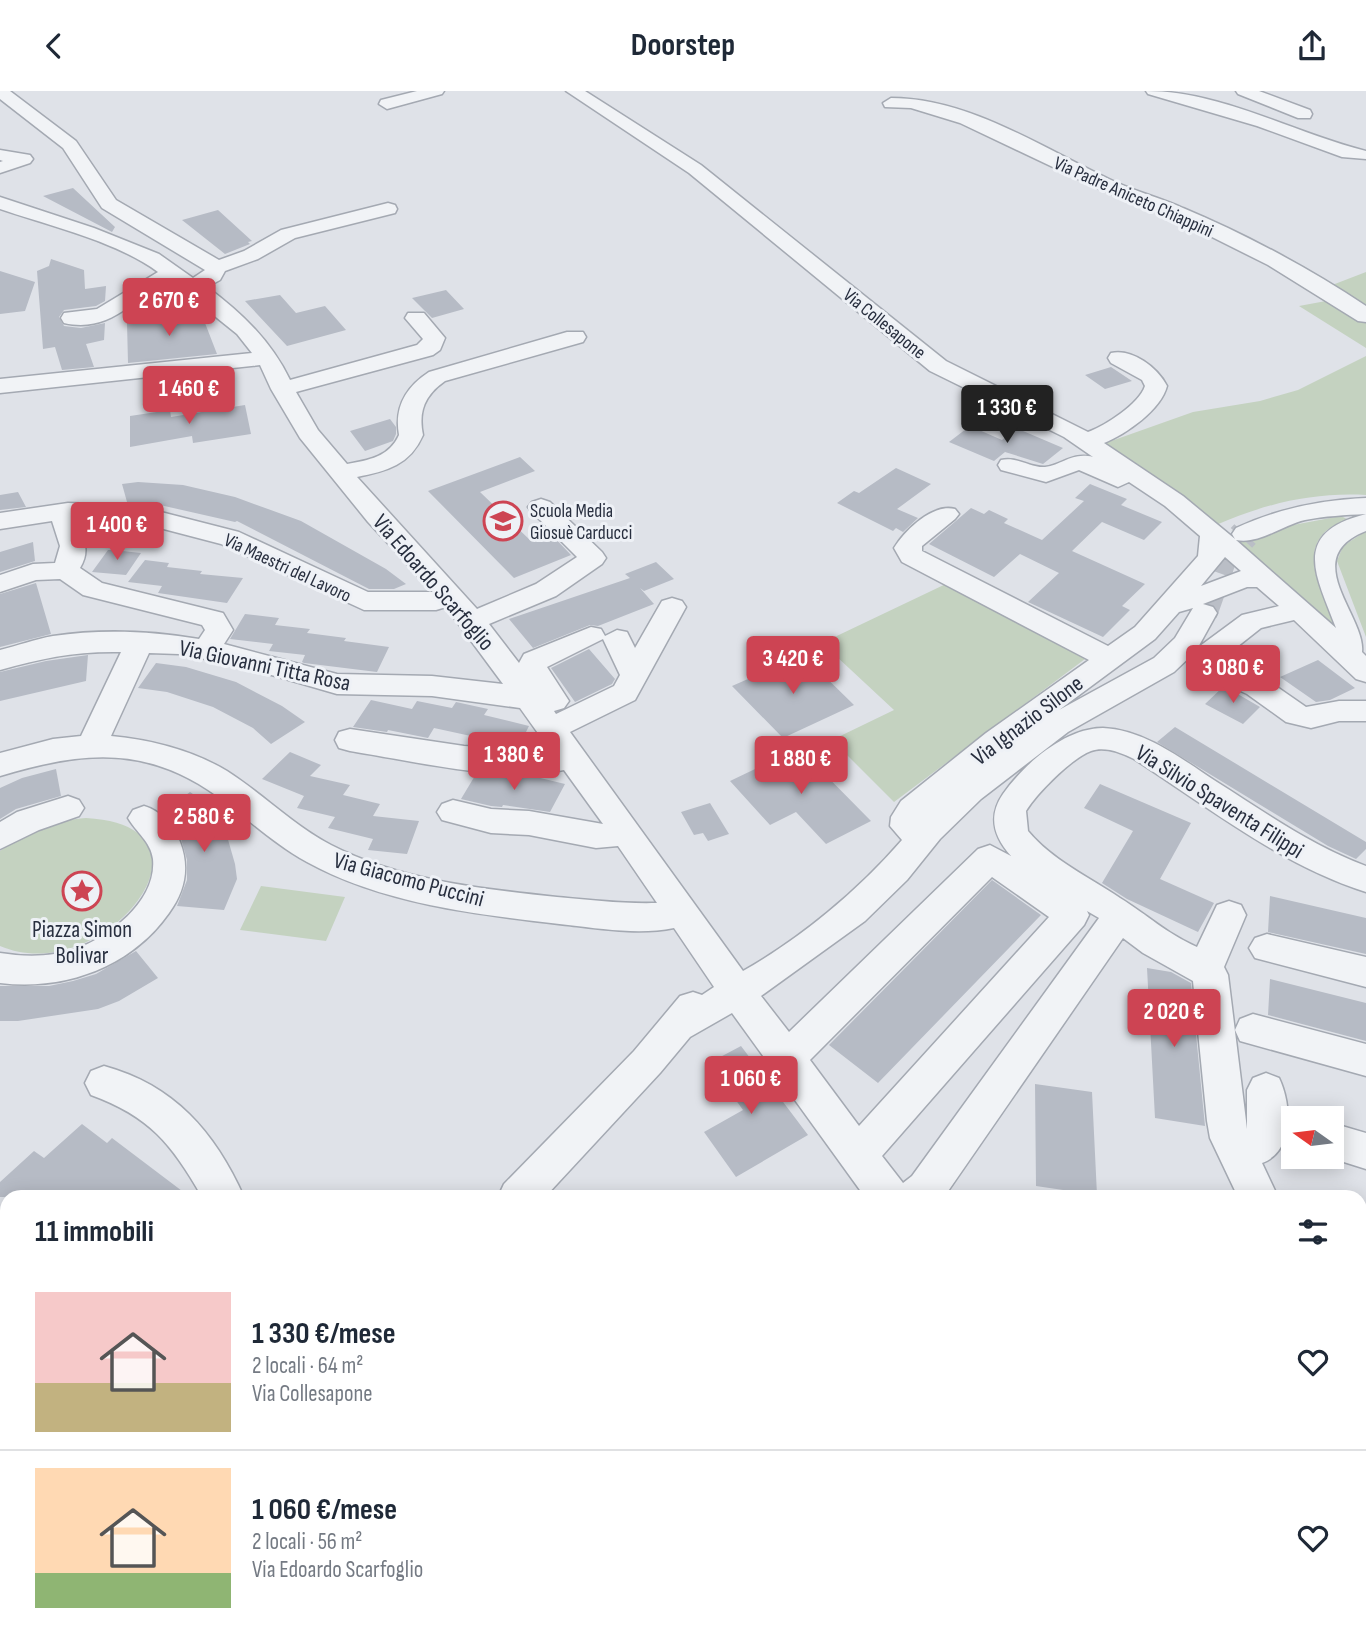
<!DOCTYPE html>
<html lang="it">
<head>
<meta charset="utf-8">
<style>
	:root { --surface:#fff; --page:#f2f2f3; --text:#1f2937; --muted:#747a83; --line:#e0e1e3; --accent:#cd4453 }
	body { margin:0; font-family:"Sofia Sans Condensed",sans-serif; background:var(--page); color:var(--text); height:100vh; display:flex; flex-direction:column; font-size:26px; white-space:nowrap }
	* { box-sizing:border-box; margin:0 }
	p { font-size:23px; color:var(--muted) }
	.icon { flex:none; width:38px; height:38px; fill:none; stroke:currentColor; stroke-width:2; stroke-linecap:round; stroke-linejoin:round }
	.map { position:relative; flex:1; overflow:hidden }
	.side { position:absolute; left:0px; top:1099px; width:1367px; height:448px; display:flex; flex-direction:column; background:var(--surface); border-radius:21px 21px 0 0; box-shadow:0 4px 18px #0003 }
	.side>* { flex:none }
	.needle { width:46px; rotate:284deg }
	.tools { position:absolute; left:1281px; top:1015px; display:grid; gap:14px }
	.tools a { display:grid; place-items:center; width:63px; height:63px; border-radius:0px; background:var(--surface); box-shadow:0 4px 18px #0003; font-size:35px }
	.price { position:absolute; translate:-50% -60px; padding:0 16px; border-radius:7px; background:var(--accent); color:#fff; font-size:23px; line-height:46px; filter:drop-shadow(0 2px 4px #0008) }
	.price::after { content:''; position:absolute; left:50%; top:42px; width:21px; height:16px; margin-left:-10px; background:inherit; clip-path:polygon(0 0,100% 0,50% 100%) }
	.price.active { background:#222; color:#fff }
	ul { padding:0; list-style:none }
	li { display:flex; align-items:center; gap:21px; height:175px; padding:0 35px }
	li+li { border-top:2px solid var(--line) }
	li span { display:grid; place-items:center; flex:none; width:196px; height:140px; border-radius:0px; color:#555 }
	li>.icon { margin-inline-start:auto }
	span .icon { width:84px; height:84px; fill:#fffc; stroke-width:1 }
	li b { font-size:30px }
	h2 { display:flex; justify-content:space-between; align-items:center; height:84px; padding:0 35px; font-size:30px }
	header { display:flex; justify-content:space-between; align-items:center; height:91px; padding:0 35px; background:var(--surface); font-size:32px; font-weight:700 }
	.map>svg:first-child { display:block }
</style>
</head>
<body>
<header><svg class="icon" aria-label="back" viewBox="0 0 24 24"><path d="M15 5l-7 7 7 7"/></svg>Doorstep<svg class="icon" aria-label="share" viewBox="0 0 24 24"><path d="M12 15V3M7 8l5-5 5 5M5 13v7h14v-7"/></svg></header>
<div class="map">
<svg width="1366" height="1547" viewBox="0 0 1366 1547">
	<rect width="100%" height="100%" fill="#dfe2e8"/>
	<path fill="#c4d2c0" d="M1366 181V257L1299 215 1342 207 1327 196Z
		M1366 265V404C1313 401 1264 413 1216 434L1100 354 1193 321 1260 310 1298 299Z
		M1341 425 1347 428C1339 432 1330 436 1324 442 1298 469 1329 514 1340 541L1234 449 1240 446 1231 439 1254 449 1293 434Z
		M1366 440V546L1337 470 1343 455Z
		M950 491 1089 565 894 711 832 649 894 619 822 552Z
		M86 727C234 735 103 899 0 855V760C25 742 55 729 86 727Z
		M261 795 345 806 326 850 240 839Z
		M192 1540H299L295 1547H194Z"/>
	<path fill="#b6bbc5" d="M73 97 115 136 112 141 43 105Z
		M218 119 252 150 248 151 250 153 225 163 182 129Z
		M51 168 84 179 85 198 106 195 105 210 96 215 64 219 59 226 64 235 81 237 105 232 104 249 86 253 94 276 62 279 55 256 43 258 37 180 49 175Z
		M0 180 35 191 25 220 0 223Z
		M446 199 464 218 432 227 412 207Z
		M280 204 296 222 325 215 346 239 287 255 245 210Z
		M200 219 217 263 128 272 127 232Z
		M1111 276 1132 290 1105 298 1085 284Z
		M245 314 251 343 193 352 192 345 130 356V325L170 319 171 326Z
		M390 328 396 336V343L393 350 365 360 350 340Z
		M970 335 1002 349 1016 337 1063 357 1043 373 1005 361 994 370 949 351Z
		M520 366 535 380 480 401 531 450 550 442 571 464 514 487 428 400Z
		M896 377 931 393 897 418 918 427 903 441 896 437 893 440 837 412 854 400 859 402Z
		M138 391 183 394 235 406 301 430 386 478 406 493 394 498H369L237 430 235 431 160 414 127 411 122 393Z
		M1090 393 1127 408 1121 414 1162 431 1144 449 1102 431 1072 460 1145 493 1122 515 1130 519 1103 546 1028 511 1059 482 1020 463 994 486 929 453 971 417 984 423 989 419 1008 428 1004 432 1042 449 1084 410 1075 407Z
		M18 401 26 416 0 419V404Z
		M33 451 35 470 0 481V461Z
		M108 459H113L141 462 126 484 92 481Z
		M145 469 169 472 167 476 202 480 200 483 243 487 227 512 158 502 162 495 128 491Z
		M656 471 674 488 644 500 640 497 654 513 598 535 590 534 533 557 509 528 630 487 625 483Z
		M36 492 51 543 0 556V503Z
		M245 523 279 527 275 534 310 538 307 542 346 547 344 550 389 556 377 581 304 572 302 571 305 564 269 560 273 553 230 548Z
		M589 558 615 588 612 593 575 611 551 577Z
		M88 564 86 590 0 610V581L46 570Z
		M803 564 854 614 783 647 732 595Z
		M1318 569 1355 597 1330 609 1316 611 1280 586Z
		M156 572 186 576 236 591 282 615 305 631 271 653 253 637 213 616 167 601 138 597Z
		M1224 595 1260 616 1243 633 1205 613Z
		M371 609 412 618 417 610 452 617 456 611 488 618 484 624 529 635 519 655 476 653 480 647 434 637 428 647 388 639 387 641 353 636Z
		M1175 636 1366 751V758L1356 768 1328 755 1157 651Z
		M799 657 871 730 826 753 796 721 770 734 730 690Z
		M290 661 321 674 310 685 350 694 343 704 380 713 373 725 419 730 407 763 368 759 373 748 328 737 335 726 297 717 304 705 262 688Z
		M56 678 61 705 16 718 0 728V697L22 687Z
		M476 683 532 685 565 693 550 721 503 714 502 716 491 715 461 708Z
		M1100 693 1191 732 1160 788 1214 812 1198 841 1127 808 1102 792 1133 740 1084 717Z
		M190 701 215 718 223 731 235 773 237 788 224 819 177 815 187 789V769L180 744 162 722Z
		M710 712 729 743 708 750 703 742 694 744 681 721Z
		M992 789 1041 824 878 992 829 954Z
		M1270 805 1366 827V863L1268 841Z
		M136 860 158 887 119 910 98 918 18 930H0V895H49L73 890 96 883Z
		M1147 877 1171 881 1191 892 1205 1035 1155 1027Z
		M1270 888 1366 912V950L1268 924Z
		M741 955 808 1044 736 1086 704 1041 743 1019 709 972Z
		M1035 993 1092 1001 1097 1104 1036 1095Z
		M82 1033 107 1052 112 1047 190 1106H0V1091L34 1060 44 1067Z"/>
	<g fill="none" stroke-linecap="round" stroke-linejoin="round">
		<path stroke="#babec6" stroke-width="29" stroke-dasharray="29 14" stroke-linecap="butt" d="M1203 522 1222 468 1245 443"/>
		<defs>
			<path id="minor" d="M0 0H10L76 50 116 109 219 169 244 160 281 139 388 112 395 114 397 118 395 122 295 147 258 168 225 180 220 189 207 196C242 222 271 250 290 289L417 254 423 248 405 227 408 222H424L445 247 440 259 433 264 296 301 318 339 347 373C369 369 389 366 399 344 394 316 406 296 429 281L567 241H583L586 246 583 251 445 290C425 304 418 320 423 344 410 374 387 380 357 386L477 518 536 493 577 466 532 421 528 416 532 411 541 408 550 411 602 461 606 467 602 473 556 505 489 533 519 572 524 563 591 536 601 538 605 545 617 539 627 541 635 557 662 510 672 507 682 510 686 516 635 609 570 641 743 880C800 848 859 799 902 749L890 735 891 726 901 710 986 642 1089 569 902 471 894 457C905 439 933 412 955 418L959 423 955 428 922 455V460L1108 555 1135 536 1198 465 1200 445 1165 415 1129 391 1118 396 1079 379 1046 391 1001 379 998 374 1001 369C1017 365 1030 377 1045 376 1063 374 1071 361 1093 366L1064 346 930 280 689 82 566 0H585L701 74 946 270 1088 341C1105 335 1139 313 1145 295L1142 289 1111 272 1108 267 1111 262C1132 257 1158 277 1167 295 1161 319 1126 343 1104 352L1183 405 1235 448 1232 443 1236 437C1277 418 1320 409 1366 407V423C1345 424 1325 425 1305 429 1283 434 1258 454 1236 449L1336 537C1316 484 1290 442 1366 423V440C1297 467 1366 525 1362 561L1366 565V591L1356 588 1294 529 1261 537 1223 567 1267 589 1306 616 1339 610H1366V630H1339L1311 637 1286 631 1247 603 1206 584 1194 568 1200 555 1242 524 1279 515 1257 496H1247L1203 513 1213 516 1217 522 1196 560 1174 581 1068 641 981 708 940 748 907 789 865 830 761 905 789 941 978 758 990 754 1011 765C993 745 988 725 1003 703 1024 673 1065 637 1103 637 1146 639 1183 669 1217 691 1266 722 1312 755 1366 775V801C1281 774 1208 716 1134 668 1122 662 1105 655 1091 660 1072 667 1037 702 1026 720L1028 740C1052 769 1089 786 1120 807 1149 825 1164 841 1197 856L1217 814 1229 810 1241 814 1246 824 1224 876 1228 884 1247 1038V999L1253 987 1266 982 1279 987C1292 1014 1294 1060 1262 1072L1278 1106H1238L1210 1047 1207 1030 1193 890 1143 862 1123 847 944 1106H865L732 922 690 946 660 982 545 1106H498L504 1093 634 960 680 905 693 901 702 904 714 896 674 837C640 844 603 838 568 834 481 824 385 814 307 771 274 753 247 727 217 705 145 653 80 661 0 685V662L53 648 81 645 121 561C76 560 43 567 0 579V559C17 555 35 548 53 545 100 538 152 540 199 548L205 539 202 534 83 504 60 488 36 489 0 501V484L33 473 55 472 60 455 52 430 0 438V422L68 412 116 414 157 420 239 441 368 501H433L368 431 300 347 271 298 260 274 0 302V288L252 262 237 243 171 190C134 205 112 243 64 232L61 227 64 222 97 218 158 181C116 150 50 135 0 118V106L94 137 159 163 193 187 205 179 102 117 63 57 0 8ZM77 428 156 436 221 453 364 519H436L446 516 503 593 432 585 337 583 224 553 233 539 223 522 102 492 80 477C91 459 83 447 77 428ZM1225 466 1241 480 1201 495ZM1193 517 1175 547 1154 567 1059 619 1155 548 1179 521ZM603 548 620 584 614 595 556 623 554 620 564 617 569 610 547 576ZM149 562 179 563 237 574 337 603 432 605 520 617 550 659 464 655 350 638 339 641 335 649 339 657 350 660C413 670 502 692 564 679L603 733 529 720 491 718 453 709 442 713 437 721 442 729 491 742 529 744 596 757 618 755 657 812C624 813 590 809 557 806 482 798 399 789 331 754 293 734 263 703 227 680 192 659 152 649 111 645ZM992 786 1049 826 859 1035 810 969ZM1087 820 1099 827 912 1085 903 1092 882 1065 1084 834 1089 824Z
				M417 0H444L442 3 387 18 379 13 381 9Z
				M1146 0C1222 0 1293 42 1366 60V68L1342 66 1257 35 1148 3Z
				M1236 0H1259L1310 19 1312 23 1310 27H1298L1238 3Z
				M891 7C968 7 1041 56 1109 88 1133 100 1159 106 1183 117 1247 144 1309 177 1366 215V231L1358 230 1268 174 1172 126 1097 97 960 32 911 17 885 16 883 12Z
				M0 59 30 64 33 68 30 72 0 82V71L3 70 0 69Z
				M68 705 79 709 84 717 79 725 39 739 0 758V731L17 721Z
				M144 715C161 720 174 735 180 751 190 777 185 800 169 822 131 876 65 900 0 892V862C25 866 52 866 76 858 111 845 157 809 153 768 151 751 136 741 128 727L133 719Z
				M1267 843 1366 866V896L1255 867 1249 857 1255 847Z
				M1253 923 1366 953V985L1240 950 1235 939 1240 928Z
				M104 975C174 994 215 1041 244 1106H202C172 1053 149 1025 91 1004L85 992 91 980Z
				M1342 1035 1366 1042V1078L1328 1066H1332V1039Z
				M1360 1513 1366 1516V1547H1339L1336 1540H1360Z
				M750 1540H801L804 1547H753Z
				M988 1540H1039L1042 1547H991Z
				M1176 1540H1228L1231 1547H1179Z"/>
			<path id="major" d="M75 1540H190V1547H72Z
				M300 1540H358L355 1547H297Z"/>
		</defs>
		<use href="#minor" stroke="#a4a9b2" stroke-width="3"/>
		<use href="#major" stroke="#9ea6b4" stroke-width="3"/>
		<use href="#minor" fill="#f1f3f6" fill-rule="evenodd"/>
		<use href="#major" fill="#fff" fill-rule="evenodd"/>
	</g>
	<defs>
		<symbol id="school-ring" viewBox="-11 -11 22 22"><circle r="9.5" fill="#eef1f6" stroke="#cd4453" stroke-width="1.5"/><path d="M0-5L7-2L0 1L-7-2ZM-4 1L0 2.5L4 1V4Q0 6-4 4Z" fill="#cd4453"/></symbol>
		<symbol id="sight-ring" viewBox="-11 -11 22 22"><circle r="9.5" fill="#eef1f6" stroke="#cd4453" stroke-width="1.5"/><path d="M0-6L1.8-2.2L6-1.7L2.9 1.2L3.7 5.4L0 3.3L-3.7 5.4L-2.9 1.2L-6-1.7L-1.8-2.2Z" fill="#cd4453"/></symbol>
	</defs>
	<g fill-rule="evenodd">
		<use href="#school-ring" x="481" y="408" width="44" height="44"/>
		<use href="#sight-ring" x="60" y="778" width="44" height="44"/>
	</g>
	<g text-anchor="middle" stroke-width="6" stroke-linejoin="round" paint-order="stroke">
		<g font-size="19" fill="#282f3f" stroke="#eef1f6">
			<text transform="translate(1134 105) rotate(24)" y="7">Via Padre Aniceto Chiappini</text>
			<text transform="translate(885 232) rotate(39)" y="7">Via Collesapone</text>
			<text transform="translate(288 476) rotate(25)" y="7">Via Maestri del Lavoro</text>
		</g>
		<g font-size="19" fill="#282f3f" stroke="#eef1f6" text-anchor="start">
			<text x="530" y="426">Scuola Media<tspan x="530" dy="22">Giosuè Carducci</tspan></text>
		</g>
		<g font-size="23" fill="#282f3f" stroke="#eef1f6">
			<text transform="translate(434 491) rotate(49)" y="8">Via Edoardo Scarfoglio</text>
			<text transform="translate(265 574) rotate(12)" y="8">Via Giovanni Titta Rosa</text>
			<text transform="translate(1027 629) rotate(-37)" y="8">Via Ignazio Silone</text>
			<text transform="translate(1220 710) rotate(32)" y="8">Via Silvio Spaventa Filippi</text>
			<text transform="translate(409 788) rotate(15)" y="8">Via Giacomo Puccini</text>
		</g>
		<g font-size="23" fill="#282f3f" stroke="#eef1f6">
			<text x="82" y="846">Piazza Simon<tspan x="82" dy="26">Bolivar</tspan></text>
		</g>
	</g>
</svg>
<div class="tools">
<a><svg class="needle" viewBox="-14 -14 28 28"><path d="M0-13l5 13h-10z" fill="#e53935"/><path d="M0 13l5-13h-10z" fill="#747a83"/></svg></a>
</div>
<b class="price" style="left:169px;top:247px">2 670 €</b>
<b class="price" style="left:189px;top:335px">1 460 €</b>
<b class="price active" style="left:1007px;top:354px">1 330 €</b>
<b class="price" style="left:117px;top:471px">1 400 €</b>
<b class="price" style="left:793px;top:605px">3 420 €</b>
<b class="price" style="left:1233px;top:614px">3 080 €</b>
<b class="price" style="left:514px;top:701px">1 380 €</b>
<b class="price" style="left:801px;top:705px">1 880 €</b>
<b class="price" style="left:204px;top:763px">2 580 €</b>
<b class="price" style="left:1174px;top:958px">2 020 €</b>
<b class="price" style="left:751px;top:1025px">1 060 €</b>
<section class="side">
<h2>11 immobili<svg class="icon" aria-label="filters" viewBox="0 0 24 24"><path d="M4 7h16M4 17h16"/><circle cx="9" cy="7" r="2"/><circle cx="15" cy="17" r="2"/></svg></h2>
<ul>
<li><span style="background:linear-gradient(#f6c9c9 65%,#c2b280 0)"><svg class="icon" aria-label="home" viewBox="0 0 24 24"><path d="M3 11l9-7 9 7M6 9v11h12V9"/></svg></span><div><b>1 330 €/mese</b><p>2 locali · 64 m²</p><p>Via Collesapone</p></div><svg class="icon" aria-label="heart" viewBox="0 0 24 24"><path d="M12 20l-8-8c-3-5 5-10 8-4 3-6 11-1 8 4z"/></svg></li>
<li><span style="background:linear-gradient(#ffd9b3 75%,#8fb573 0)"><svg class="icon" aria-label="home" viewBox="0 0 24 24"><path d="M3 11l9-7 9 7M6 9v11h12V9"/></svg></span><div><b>1 060 €/mese</b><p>2 locali · 56 m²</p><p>Via Edoardo Scarfoglio</p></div><svg class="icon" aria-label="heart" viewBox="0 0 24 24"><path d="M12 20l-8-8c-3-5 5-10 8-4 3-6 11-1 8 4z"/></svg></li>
</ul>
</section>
</div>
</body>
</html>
